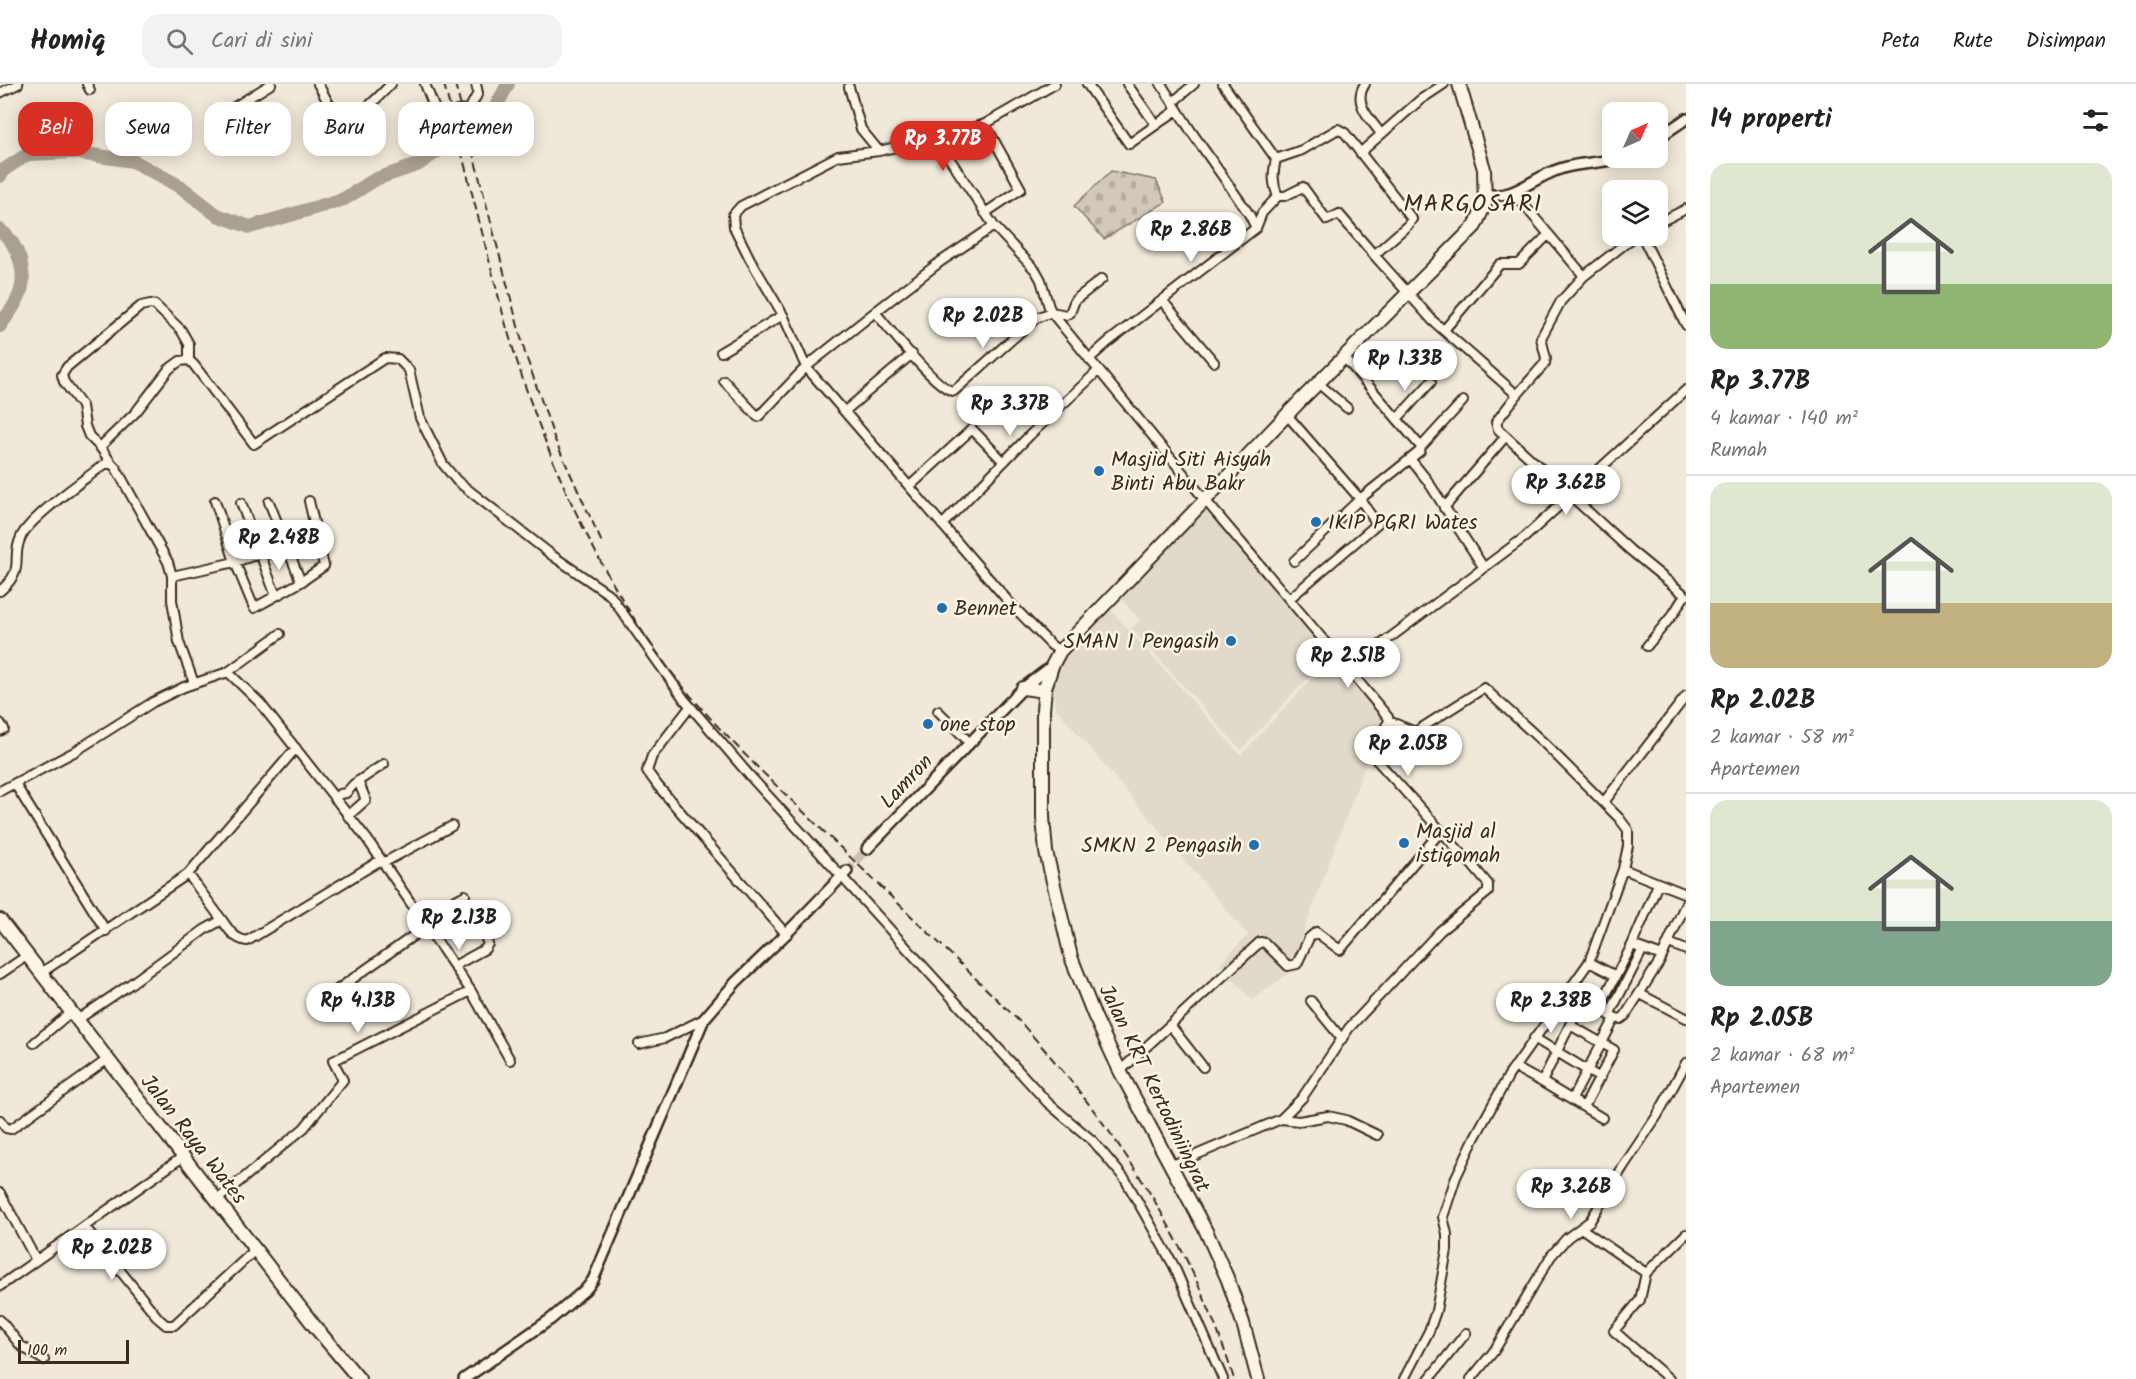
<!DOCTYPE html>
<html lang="id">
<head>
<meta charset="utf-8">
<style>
	:root { --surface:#fff; --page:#f2f2f2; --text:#222; --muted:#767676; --line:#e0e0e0; --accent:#d93025 }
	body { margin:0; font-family:Kalam,sans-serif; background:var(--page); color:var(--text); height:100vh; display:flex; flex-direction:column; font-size:22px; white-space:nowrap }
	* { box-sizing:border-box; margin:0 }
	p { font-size:20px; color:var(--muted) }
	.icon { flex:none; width:33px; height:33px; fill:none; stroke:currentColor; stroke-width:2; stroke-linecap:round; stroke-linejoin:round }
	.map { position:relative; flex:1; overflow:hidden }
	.side { display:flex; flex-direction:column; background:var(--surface); width:450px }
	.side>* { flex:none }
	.guide { position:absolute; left:18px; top:18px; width:570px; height:54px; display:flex; gap:12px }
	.needle { width:39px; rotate:45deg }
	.buttons { position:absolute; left:1602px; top:18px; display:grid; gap:12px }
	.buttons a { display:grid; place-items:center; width:66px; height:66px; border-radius:12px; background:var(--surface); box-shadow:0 3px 15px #0003; font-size:30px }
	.scale { position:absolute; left:18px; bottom:15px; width:111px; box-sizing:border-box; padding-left:6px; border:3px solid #3b2a1e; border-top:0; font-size:16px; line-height:21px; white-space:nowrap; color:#3b2a1e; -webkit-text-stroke:4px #fcf5e5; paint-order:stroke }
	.price { position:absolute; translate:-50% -51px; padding:0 14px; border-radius:21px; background:#fff; color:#222; font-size:20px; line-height:39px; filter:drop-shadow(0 2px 3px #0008) }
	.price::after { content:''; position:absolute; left:50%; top:36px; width:18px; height:14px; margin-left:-9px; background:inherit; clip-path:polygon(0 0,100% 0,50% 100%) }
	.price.current { background:var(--accent); color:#fff }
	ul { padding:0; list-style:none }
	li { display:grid; align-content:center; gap:12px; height:318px; padding:0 24px }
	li+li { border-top:2px solid var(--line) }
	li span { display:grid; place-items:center; height:186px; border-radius:18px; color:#555 }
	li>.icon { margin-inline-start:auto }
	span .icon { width:108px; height:108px; fill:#fffc; stroke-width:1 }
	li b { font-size:26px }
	h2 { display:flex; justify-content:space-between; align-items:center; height:72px; padding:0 24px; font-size:26px }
	.pill { padding:0 21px; border-radius:18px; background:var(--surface); box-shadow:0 3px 15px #0003; font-size:21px; line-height:54px }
	.pill.current { background:var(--accent); color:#fff }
	header { display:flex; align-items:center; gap:36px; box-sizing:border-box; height:84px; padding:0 30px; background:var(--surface); border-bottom:2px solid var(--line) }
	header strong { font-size:28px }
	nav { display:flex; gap:33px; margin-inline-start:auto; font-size:21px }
	.search { width:420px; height:54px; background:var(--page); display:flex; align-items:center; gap:15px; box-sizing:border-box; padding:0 21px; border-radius:18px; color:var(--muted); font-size:22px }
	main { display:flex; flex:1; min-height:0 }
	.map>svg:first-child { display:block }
</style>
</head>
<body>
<header>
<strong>Homiq</strong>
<div class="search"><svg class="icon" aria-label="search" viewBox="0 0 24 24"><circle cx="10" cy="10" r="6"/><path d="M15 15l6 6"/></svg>Cari di sini</div>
<nav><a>Peta</a><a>Rute</a><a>Disimpan</a></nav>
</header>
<main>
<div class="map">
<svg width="1686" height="1295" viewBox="0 0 1686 1295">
	<defs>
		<pattern id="cemetery-stones" width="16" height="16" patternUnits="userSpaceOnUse" patternTransform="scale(1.5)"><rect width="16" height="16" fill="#d2c9ba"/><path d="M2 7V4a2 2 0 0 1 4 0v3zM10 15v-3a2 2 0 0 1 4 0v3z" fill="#b5ad9f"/></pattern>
	</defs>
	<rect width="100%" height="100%" fill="#f0e9d9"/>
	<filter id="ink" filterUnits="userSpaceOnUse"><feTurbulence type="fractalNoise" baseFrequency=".0167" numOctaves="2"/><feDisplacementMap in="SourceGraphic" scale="12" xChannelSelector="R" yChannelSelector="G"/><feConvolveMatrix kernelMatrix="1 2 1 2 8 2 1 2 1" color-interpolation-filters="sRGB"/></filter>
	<g filter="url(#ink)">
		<path fill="#e1d9c9" d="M1206 423 1329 571 1241 666 1131 544 1140 536 1118 512Z
			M1108 523 1241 671 1331 574 1383 633 1288 890 1252 916 1219 880 1248 851 1055 623 1053 602 1057 585 1067 571Z"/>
		<path fill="url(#cemetery-stones)" stroke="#867a6c" stroke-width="1.5" d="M1111 87 1156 96 1166 118 1104 155 1074 122Z"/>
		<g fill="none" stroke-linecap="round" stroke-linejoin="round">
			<path stroke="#aaa091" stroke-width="14" d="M0 92 5 85 28 70 72 68 133 77 181 103 217 131 250 143 344 115 376 95 417 81 445 62 478 49 492 30 508 0
				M0 146C19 160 29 192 18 214 14 224 6 232 0 242"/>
			<path stroke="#ccc3b4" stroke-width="9" stroke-dasharray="9 4.5" stroke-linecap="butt" d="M847 787 867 765"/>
			<defs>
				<path id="minor" d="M87 0 90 6
					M318 0C324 10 330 25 338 32 352 44 381 10 391 0
					M425 0 436 28 444 34 457 27 470 24 478 9 476 0
					M1087 0 1129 60 1177 26
					M1127 0 1156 41
					M1161 0 1191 47 1249 130 1256 144
					M1223 0 1276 75 1302 66 1338 45 1345 49 1412 135 1408 141 1374 171 1433 237 1517 311 1496 338 1498 345 1630 466 1686 512
					M1365 0C1352 19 1370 34 1381 50
					M849 3 861 45 879 67
					M0 9 18 0
					M1173 18 1194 0
					M223 30 271 0
					M936 54 985 40 1055 0
					M1360 69 1420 16 1444 0
					M1513 108 1584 192
					M1278 112H1285L1303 103 1327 136 1339 130 1374 171
					M985 129 1021 105 985 40
					M1658 139 1686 125
					M1642 152 1686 241
					M1162 216 1214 278
					M875 228C887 242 938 307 954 307L1036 234 1052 228 1066 231 1070 229 1075 216 1102 195
					M1444 246 1500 180H1519L1548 151
					M721 268 783 231
					M1089 275 1108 258 1256 144 1262 129 1278 112C1272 99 1273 89 1276 75
					M724 297 758 333 806 283 875 228 940 178 994 142
					M1318 299 1347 324
					M1517 311 1545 279 1546 274 1541 254 1561 217 1584 192 1635 152
					M845 327 912 270
					M1287 331 1360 415 1377 440 1289 515
					M1397 335 1431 298
					M100 363 89 352 85 342 82 322 64 298 62 291 67 283 141 222 150 220 155 221 181 246 189 260V276
					M1421 363 1463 317
					M1411 376 1427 396 1484 484
					M112 380 100 363 136 328 169 285 180 277 189 276 194 281 254 360 385 274 398 275 409 286 420 334 443 380 457 397 553 472 610 511 684 615 750 692 1048 1019 1093 1057 1125 1095 1174 1182 1223 1295
					M910 402 972 345 1004 378
					M215 417 235 478 254 524 301 498 324 482 309 417
					M269 418 301 498
					M241 419 276 512
					M1444 424 1506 352
					M942 441 1030 351 1098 287
					M1294 477 1360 415 1420 367 1421 363 1344 273
					M172 492 235 478 285 461
					M0 507C27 484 10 476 21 453 29 434 86 394 105 380H112L116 384 168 478 172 492V516L179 558 194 599
					M1647 562 1674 529 1685 511
					M1060 567 1051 561 1009 518 806 283 783 231 750 175 734 143 733 131 741 122 838 72 879 67 936 54 994 142 1036 187 1041 196 1049 223 1055 233 1206 417 1348 585 1525 453 1686 306
					M1348 585 1388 633 1389 637 1415 648 1484 604 1546 661 1619 734 1628 746V762L1623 785 1589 878 1509 991 1475 1053 1456 1093 1443 1133 1447 1150V1166L1436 1227 1429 1247 1404 1295
					M228 588 260 619 367 755 471 907 510 976
					M690 623 652 672 647 687 658 702 786 850
					M938 627 969 658
					M0 639 4 645 0 647
					M15 700 106 847
					M0 707 74 668 153 618 184 603 228 588 280 550
					M334 714 340 710 346 709 354 700 384 680
					M1604 718 1686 612
					M348 732 366 716 358 697
					M383 779 452 742
					M1623 785 1686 810
					M188 790 222 836
					M422 834 465 811
					M1669 859 1686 866
					M1632 861 1662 872
					M1589 878 1616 892
					M454 882 485 865 488 860 485 853
					M41 889 188 790 296 664
					M0 890 28 871
					M1570 907 1615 934 1621 935 1625 932 1660 877 1686 819
					M334 908 427 842
					M1640 910 1686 934
					M1311 917 1342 955
					M1599 924 1632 861 1658 800
					M1609 931 1643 865
					M77 936 129 901 204 846 222 836C229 846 234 855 247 857L381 776
					M1170 941 1203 983
					M1570 941 1614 966 1584 1023
					M1534 954 1600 994
					M34 959 71 928
					M639 960 665 954 704 935
					M1514 983 1542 998 1602 1034
					M1120 987 1260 858 1265 859 1288 882 1297 880 1309 854 1316 848 1340 866 1441 747
					M1542 998 1583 914
					M1572 1015 1615 934
					M1281 1035 1299 1037 1328 1032 1346 1036 1377 1051
					M0 1036 6 1044 11 1045 108 975
					M1170 1082 1281 1035 1302 1014 1349 944 1440 847 1488 808V800L1472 781 1372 671 1373 664 1389 637
					M0 1109 36 1176
					M217 1116 304 1044 343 996 333 977 471 907
					M85 1143 159 1235 166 1241H174L255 1166
					M1581 1144 1646 1189 1640 1216 1614 1247 1669 1295
					M1646 1189 1686 1150
					M0 1202 184 1072
					M0 1236 21 1262 44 1276
					M1429 1295 1466 1249
					M1471 1295 1494 1267 1551 1172 1567 1154 1590 1137 1623 1083 1657 1032 1686 979"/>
				<path id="tertiary" d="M1658 54 1686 35
					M1486 110C1510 116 1528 98 1550 89 1572 78 1599 80 1622 74
					M867 765 1023 604 1052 582
					M464 1295 551 1235 587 1204 593 1196 704 935 736 898 786 850 847 787"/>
				<path id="primary" d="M1023 604 1045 607
					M1258 1295 1243 1239 1228 1196 1206 1147 1120 987 1094 931 1071 873 1046 768 1043 733V626L1045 604 1052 582 1060 567 1303 314 1475 142 1485 120 1484 85 1459 0"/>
				<path id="trunk" d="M0 836 316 1244 359 1295"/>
			</defs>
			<use href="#minor" stroke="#3b2a1e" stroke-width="12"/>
			<use href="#tertiary" stroke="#3b2a1e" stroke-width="14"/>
			<use href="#primary" stroke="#3b2a1e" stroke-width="16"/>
			<use href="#trunk" stroke="#3b2a1e" stroke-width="16"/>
			<use href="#minor" stroke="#fcf5e5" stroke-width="8"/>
			<use href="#tertiary" stroke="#fcf5e5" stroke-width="9"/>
			<use href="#primary" stroke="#fcf5e5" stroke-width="12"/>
			<use href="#trunk" stroke="#fcf5e5" stroke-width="12"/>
			<path stroke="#3b2a1e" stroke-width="2" stroke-dasharray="9 4.5" stroke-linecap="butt" d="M444 0 504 234C536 347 582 458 648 556 694 624 754 680 813 737 882 804 952 871 1021 939 1117 1045 1191 1157 1234 1295
				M455 0 525 269 555 356 603 461"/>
		</g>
	</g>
	<g fill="#1f6fb2" stroke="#fcf5e5" stroke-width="2">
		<circle cx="1099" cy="387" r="6"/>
		<circle cx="1316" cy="438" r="6"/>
		<circle cx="942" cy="524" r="6"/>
		<circle cx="1231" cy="557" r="6"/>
		<circle cx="928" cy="640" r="6"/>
		<circle cx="1404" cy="759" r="6"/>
		<circle cx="1254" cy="761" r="6"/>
	</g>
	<g text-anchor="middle" stroke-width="5" stroke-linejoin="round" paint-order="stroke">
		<g font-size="21" fill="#3b2a1e" stroke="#fcf5e5" text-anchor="start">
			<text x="1111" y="382">Masjid Siti Aisyah<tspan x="1111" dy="24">Binti Abu Bakr</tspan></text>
			<text x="1328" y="445">IKIP PGRI Wates</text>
			<text x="954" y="531">Bennet</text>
			<text x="1219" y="564" text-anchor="end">SMAN 1 Pengasih</text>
			<text x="940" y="647">one stop</text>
			<text x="1416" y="754">Masjid al<tspan x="1416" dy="24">istiqomah</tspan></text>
			<text x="1242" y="768" text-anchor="end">SMKN 2 Pengasih</text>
		</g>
		<g font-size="21" fill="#3b2a1e" stroke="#fcf5e5">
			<text transform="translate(906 697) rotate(-47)" y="7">Lamron</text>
			<text transform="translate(1155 1004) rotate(64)" y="7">Jalan KRT Kertodiniingrat</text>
			<text transform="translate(194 1055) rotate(52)" y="7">Jalan Raya Wates</text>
		</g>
		<g font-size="24" letter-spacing="1.5" fill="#3b2a1e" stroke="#fcf5e5">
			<text x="1473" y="127">MARGOSARI</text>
		</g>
	</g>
</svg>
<div class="buttons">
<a><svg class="needle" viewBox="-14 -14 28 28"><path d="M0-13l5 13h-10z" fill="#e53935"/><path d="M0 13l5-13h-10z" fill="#767676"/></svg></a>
<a><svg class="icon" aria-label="layers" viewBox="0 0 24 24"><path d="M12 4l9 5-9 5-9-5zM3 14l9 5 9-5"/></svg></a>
</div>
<div class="scale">100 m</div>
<b class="price current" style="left:943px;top:88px">Rp 3.77B</b>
<b class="price" style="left:1191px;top:179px">Rp 2.86B</b>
<b class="price" style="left:983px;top:265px">Rp 2.02B</b>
<b class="price" style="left:1405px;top:308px">Rp 1.33B</b>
<b class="price" style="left:1010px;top:353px">Rp 3.37B</b>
<b class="price" style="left:1566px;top:432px">Rp 3.62B</b>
<b class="price" style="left:279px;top:487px">Rp 2.48B</b>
<b class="price" style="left:1348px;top:605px">Rp 2.51B</b>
<b class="price" style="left:1408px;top:693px">Rp 2.05B</b>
<b class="price" style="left:459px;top:867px">Rp 2.13B</b>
<b class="price" style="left:358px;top:950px">Rp 4.13B</b>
<b class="price" style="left:1551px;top:950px">Rp 2.38B</b>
<b class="price" style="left:1571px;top:1136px">Rp 3.26B</b>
<b class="price" style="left:112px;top:1197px">Rp 2.02B</b>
<div class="guide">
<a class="pill current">Beli</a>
<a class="pill">Sewa</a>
<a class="pill">Filter</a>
<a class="pill">Baru</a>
<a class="pill">Apartemen</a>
</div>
</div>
<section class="side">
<h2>14 properti<svg class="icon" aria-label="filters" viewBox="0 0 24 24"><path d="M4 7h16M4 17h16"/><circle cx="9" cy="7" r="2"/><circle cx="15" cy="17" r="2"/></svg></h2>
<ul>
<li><span style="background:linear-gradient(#dfe7d0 65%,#8fb573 0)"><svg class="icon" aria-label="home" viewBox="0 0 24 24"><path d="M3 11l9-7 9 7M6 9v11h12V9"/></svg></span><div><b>Rp 3.77B</b><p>4 kamar · 140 m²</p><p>Rumah</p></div></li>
<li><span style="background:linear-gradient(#dfe7d0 65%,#c2b280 0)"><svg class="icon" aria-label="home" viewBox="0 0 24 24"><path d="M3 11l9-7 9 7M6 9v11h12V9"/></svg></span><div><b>Rp 2.02B</b><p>2 kamar · 58 m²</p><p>Apartemen</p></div></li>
<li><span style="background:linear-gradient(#dfe7d0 65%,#7fa58c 0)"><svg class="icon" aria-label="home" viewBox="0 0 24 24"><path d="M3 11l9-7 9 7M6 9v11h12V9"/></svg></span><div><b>Rp 2.05B</b><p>2 kamar · 68 m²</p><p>Apartemen</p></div></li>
</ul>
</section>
</main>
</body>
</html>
